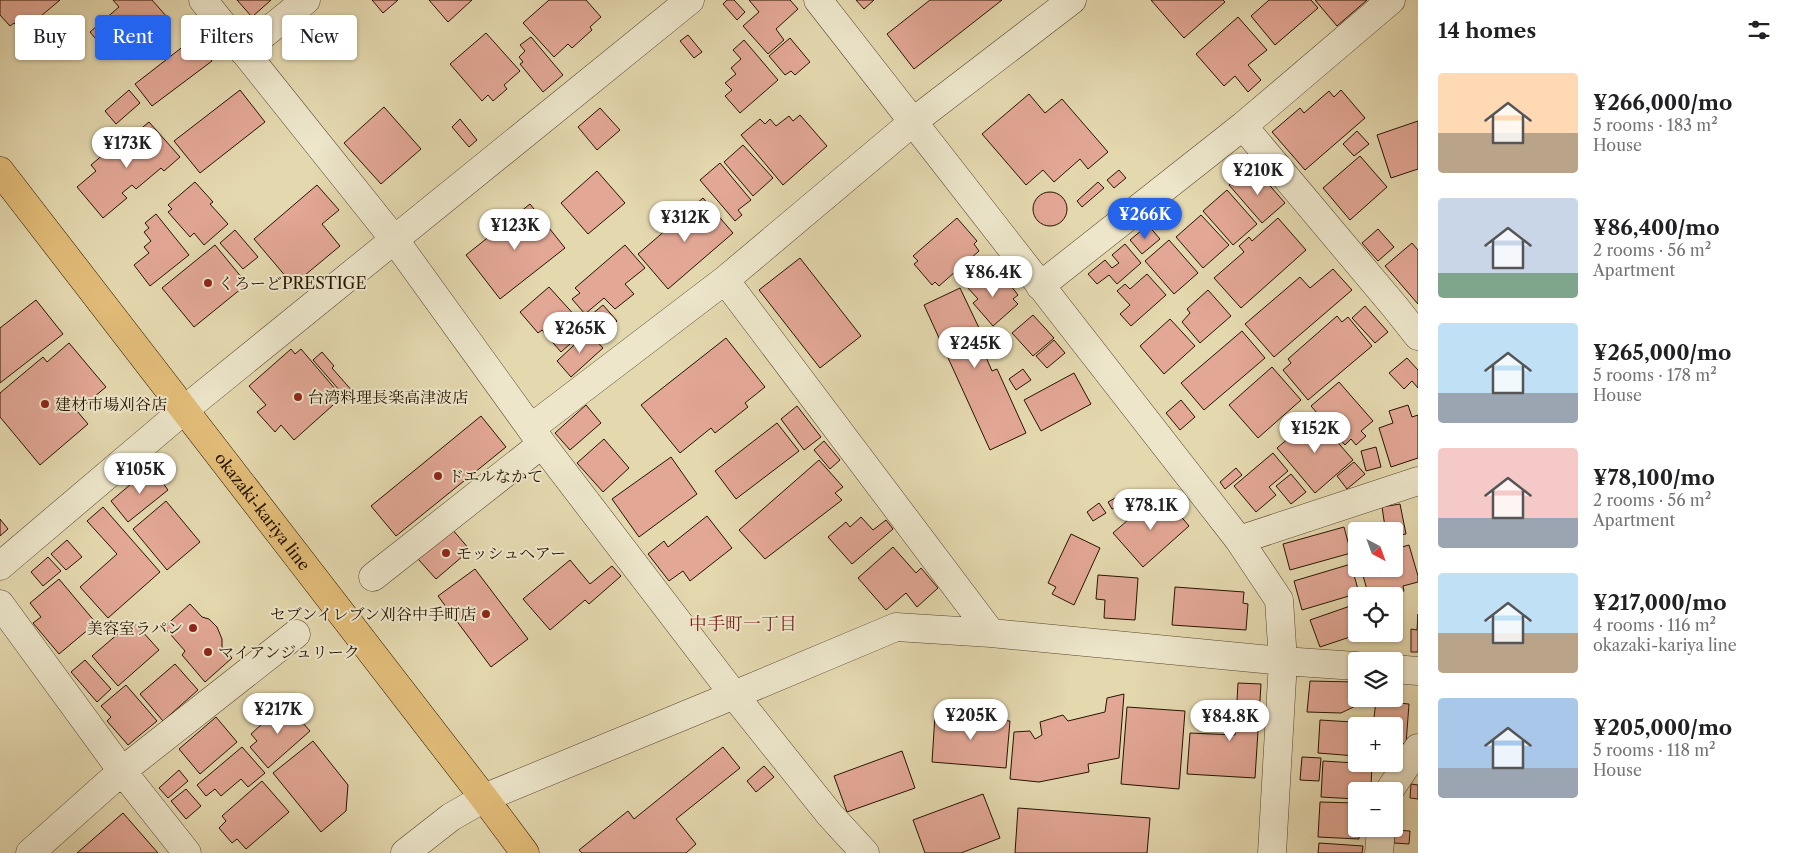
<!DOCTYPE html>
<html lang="en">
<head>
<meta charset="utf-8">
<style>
	:root { --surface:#fff; --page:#f2f2f2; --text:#202124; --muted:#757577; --accent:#2563eb }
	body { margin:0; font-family:"Libre Caslon Text","Noto Serif JP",serif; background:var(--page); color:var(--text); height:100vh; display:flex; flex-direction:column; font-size:19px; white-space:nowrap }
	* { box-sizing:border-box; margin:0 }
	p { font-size:16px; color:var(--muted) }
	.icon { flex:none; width:28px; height:28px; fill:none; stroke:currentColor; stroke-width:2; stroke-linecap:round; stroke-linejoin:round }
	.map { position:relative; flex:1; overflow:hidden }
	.sheet { display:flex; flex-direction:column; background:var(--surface); width:375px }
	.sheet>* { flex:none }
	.hud { position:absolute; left:15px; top:15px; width:475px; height:45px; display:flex; gap:10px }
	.needle { width:32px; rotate:139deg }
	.tools { position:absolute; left:1348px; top:522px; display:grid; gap:10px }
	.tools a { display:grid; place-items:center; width:55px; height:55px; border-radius:5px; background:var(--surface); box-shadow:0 1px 4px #0004; font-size:25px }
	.price { position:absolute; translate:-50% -42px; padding:0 11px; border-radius:18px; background:#fff; color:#222; font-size:16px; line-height:32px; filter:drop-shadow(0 1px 2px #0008) }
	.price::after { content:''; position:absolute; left:50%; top:30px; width:15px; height:11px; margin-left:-8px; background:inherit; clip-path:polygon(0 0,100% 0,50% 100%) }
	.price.on { background:var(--accent); color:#fff }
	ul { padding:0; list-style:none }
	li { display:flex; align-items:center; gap:15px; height:125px; padding:0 20px }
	li span { display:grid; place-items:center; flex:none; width:140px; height:100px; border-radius:5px; color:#555 }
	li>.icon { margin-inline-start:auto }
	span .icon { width:60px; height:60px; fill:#fffc; stroke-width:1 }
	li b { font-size:21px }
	h2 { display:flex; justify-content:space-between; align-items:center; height:60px; padding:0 20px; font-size:21px }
	.pill { padding:0 18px; border-radius:5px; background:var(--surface); box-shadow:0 1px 4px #0004; font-size:18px; line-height:45px }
	.pill.on { background:var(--accent); color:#fff }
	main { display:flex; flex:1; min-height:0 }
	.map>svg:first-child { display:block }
</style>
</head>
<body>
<main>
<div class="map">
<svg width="1418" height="853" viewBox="0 0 1418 853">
	<rect width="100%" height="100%" fill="#e4d8af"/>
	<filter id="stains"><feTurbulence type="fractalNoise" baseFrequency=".004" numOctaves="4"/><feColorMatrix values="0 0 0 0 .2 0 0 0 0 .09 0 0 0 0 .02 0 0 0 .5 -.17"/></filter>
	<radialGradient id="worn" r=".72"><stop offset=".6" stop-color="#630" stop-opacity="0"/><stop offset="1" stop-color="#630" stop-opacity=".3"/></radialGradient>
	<path fill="#e2a795" stroke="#261300" d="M0 0H60L22 32 14 23 10 26 0 15Z
		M113 0H152L167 17 142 39 139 35 112 58 90 32 119 7Z
		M237 0H271L252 17Z
		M372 0H398L383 13Z
		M429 0H472L448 22Z
		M549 0H586L601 17 590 27 592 30 572 48 568 44 554 57 523 23Z
		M727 0H734L745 12 737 20 723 4Z
		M749 0H790L798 9 776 29 784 40 768 54 743 26 759 12Z
		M856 0H874L864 9Z
		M930 0H1002L914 69 887 34Z
		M1151 0H1223L1225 2 1184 38Z
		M1269 0H1311L1318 8 1275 45 1251 16Z
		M1315 0H1367L1337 26Z
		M1238 17 1267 50 1248 65 1261 80 1248 92 1235 76 1224 86 1196 54Z
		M486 33 520 71 504 85 507 89 493 101 488 95 482 101 450 64Z
		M688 35 702 52 694 58 680 41Z
		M531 37 563 75 543 92 520 64 523 62 519 57 525 51 520 45Z
		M194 38 212 61 152 106 135 84Z
		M790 38 810 62 795 75 791 71 785 75 769 56Z
		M744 40 778 80 740 113 725 96 732 90 725 83 736 74 731 68 741 59 733 50Z
		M129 90 140 103 116 124 105 111Z
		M240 90 265 122 200 173 174 141Z
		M1341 90 1365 118 1305 170 1272 132 1300 108 1304 113 1329 91 1334 97Z
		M1029 94 1045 113 1062 99 1108 152 1088 169 1080 159 1054 182 1043 170 1026 185 982 134Z
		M384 107 421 149 381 184 344 143Z
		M600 108 620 130 597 150 578 127Z
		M800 115 827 146 783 185 741 135 760 119 765 124 770 119 776 126 789 116 793 121Z
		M460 119 477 140 469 147 452 127Z
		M1418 121V169L1391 178 1377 135Z
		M149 122 180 157 164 171 161 168 136 189 132 185 122 193 127 198 103 218 77 187 96 171 91 165 112 147 115 150Z
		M1357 131 1369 144 1354 156 1343 144Z
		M743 145 773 178 753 196 724 162Z
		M1360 156 1387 187 1350 220 1323 188Z
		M720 163 751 200 738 210 742 215 735 221 700 180Z
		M1119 170 1126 178 1114 188 1107 180Z
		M597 171 625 203 588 234 561 203Z
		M1258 172 1285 203 1262 223 1229 185 1238 177 1244 184Z
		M195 182 213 202 210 204 228 224 204 245 194 233 190 237 168 212 172 209 168 205Z
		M1098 182 1104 188 1082 207 1077 201Z
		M317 185 339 210 322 224 340 246 293 285 254 239Z
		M1227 190 1257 224 1233 245 1203 211Z
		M1033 209a17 17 0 1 1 34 0a17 17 0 1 1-34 0Z
		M703 198 733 233 668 289 638 254Z
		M530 204 565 248 500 299 466 255Z
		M156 214 189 255 150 286 134 265 149 253 144 247 151 241 144 232 149 228 145 223Z
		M1201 215 1229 245 1203 268 1176 237Z
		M957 218 977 241 974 244 979 251 939 286 935 282 932 285 914 264 918 261 913 256Z
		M1278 218 1306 250 1241 308 1214 278 1244 252 1239 246 1249 237 1252 241Z
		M1148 225 1160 239 1142 254 1130 240Z
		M1378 229 1394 247 1378 261 1362 243Z
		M235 230 258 257 243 269 220 243Z
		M1169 240 1198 273 1174 294 1145 261Z
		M1412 243 1418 250V304L1385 266Z
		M1125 244 1141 263 1117 284 1109 275 1097 284 1088 274 1105 260 1112 268 1119 263 1112 255Z
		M215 245 247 284 194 327 162 288Z
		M625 245 645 268 625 284 634 294 615 309 604 298 585 314 572 299 580 293 575 288Z
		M800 258 861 336 820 368 759 290Z
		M1333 269 1352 290 1274 357 1245 324 1300 277 1310 288Z
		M982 274 993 287 1004 277 1018 295 1013 299 1018 304 993 326 973 303 978 299 967 287Z
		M1147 274 1166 295 1131 326 1120 314 1130 305 1117 291 1125 284 1130 289Z
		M549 287 587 329 561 352 542 330 538 333 520 312Z
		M960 288 980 330 975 332 992 371 997 369 1026 433 990 450 924 305Z
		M1208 290 1231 316 1200 343 1182 322 1190 313 1187 309Z
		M36 300 63 334 0 383V328Z
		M603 305 617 321 599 337 585 320Z
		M1365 306 1388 332 1375 343 1352 318Z
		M1033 315 1054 338 1033 356 1012 333Z
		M1337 316 1342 322 1348 317 1372 346 1308 400 1283 370 1291 363 1288 359Z
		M1170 319 1195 346 1164 374 1140 346Z
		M1242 331 1265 358 1204 410 1181 383Z
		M588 332 603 348 571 377 557 361Z
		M726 338 765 387 745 403 748 407 715 433 711 428 680 453 641 405Z
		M1054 340 1065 353 1047 368 1036 356Z
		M69 343 106 387 77 411 88 424 40 465 0 417V393L43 357 47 362Z
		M291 349 295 354 301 349 342 397 294 440 281 425 275 432 257 412 266 405 249 386Z
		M322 352 334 366 332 368 354 393 347 399 313 360Z
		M1407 358 1418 370V388L1412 381 1404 389 1389 373Z
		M1272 367 1301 400 1258 438 1229 405Z
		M1023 369 1031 380 1016 390 1009 379Z
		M1074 373 1091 404 1041 431 1024 400Z
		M1339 382 1373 421 1361 431 1366 436 1356 445 1351 439 1345 445 1311 406Z
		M1181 400 1195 417 1180 430 1166 413Z
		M586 405 601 423 570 450 555 433Z
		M1408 405 1412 417 1418 415V458L1391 467 1379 428 1393 423 1389 411Z
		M797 406 821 437 804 450 781 419Z
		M481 416 506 447 396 536 371 506Z
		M1315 416 1353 460 1315 493 1277 448Z
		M777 423 799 451 736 499 715 471Z
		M604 439 629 468 603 492 577 463Z
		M824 441 840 460 830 469 814 450Z
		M1376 447 1381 467 1366 471 1361 451Z
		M1273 453 1288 471 1269 487 1276 495 1256 512 1234 486Z
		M671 457 697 494 639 537 612 499Z
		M819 460 843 487 835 493 842 500 765 559 739 530Z
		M1354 462 1365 474 1347 489 1337 476Z
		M151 467 168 490 128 522 111 501Z
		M1236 468 1242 475 1225 489 1220 482Z
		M1291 474 1306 492 1291 504 1276 486Z
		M1124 493 1129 500 1112 509 1108 502Z
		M1151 500 1159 509 1168 501 1189 526 1143 567 1113 533Z
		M166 501 200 542 167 570 133 529Z
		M1099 503 1106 513 1093 521 1087 512Z
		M1400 504 1406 534 1394 536V531H1392L1391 526 1385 527 1382 507Z
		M103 507 160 572 108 618 80 587 117 554 87 521Z
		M707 516 732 548 690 581 683 571 669 581 648 554 664 541 668 547Z
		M861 517 873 530 886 520 893 529 852 564 828 537 846 522 850 527Z
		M0 519 8 529 0 536Z
		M1344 527 1351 553 1290 570 1283 544Z
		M452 529 470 550 436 579 418 559Z
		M1071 534 1100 548 1074 605 1052 594 1056 587 1048 583Z
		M67 540 82 557 66 570 51 554Z
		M1399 540 1402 547 1409 545 1418 576V582L1403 586 1404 591 1385 596H1377L1375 591 1368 593 1361 569H1394V542Z
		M893 547 916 573 921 568 938 588 917 607 906 593 886 610 858 578Z
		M48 557 61 571 43 586 31 572Z
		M570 560 590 584 612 566 621 576 589 604 585 600 550 630 523 599Z
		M1351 564 1359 593 1302 610 1294 581Z
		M475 569 528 639 491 667 438 596Z
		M1098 575 1138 578 1135 620 1104 618 1105 600 1096 599Z
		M59 579 96 623 59 654 33 623 41 617 30 603Z
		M1175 587 1244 592 1243 603 1248 604 1246 630 1172 625Z
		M190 604 202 617 209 619 217 627 222 639V647L232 658 205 682 182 655 185 651 164 627Z
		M1356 604V634H1359L1320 647 1310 620Z
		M1418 614V652H1411V629L1417 630Z
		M133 621 159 650 118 686 92 656Z
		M85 660 111 689 97 702 71 672Z
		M175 664 198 690 163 721 140 694Z
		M1310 681 1356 682V699H1370L1341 713 1307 712Z
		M1238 683 1261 684 1255 778 1187 774 1190 733 1235 735Z
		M126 685 157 721 128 745 107 721 111 717 101 706Z
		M1124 694 1119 758 1088 764 1089 772 1039 782 1010 779 1014 732 1030 731 1035 739 1042 735 1040 722 1063 715 1068 721 1105 712 1107 698Z
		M1376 701 1409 704 1406 744 1399 743 1398 751 1394 750V726H1373Z
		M285 703 310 731 268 768 250 747 257 741 251 734Z
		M1127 707 1185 711 1179 789 1121 784Z
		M935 715 1010 721 1006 768 932 762Z
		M216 717 237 742 200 774 179 749Z
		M1320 720 1368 723V726H1356V756L1318 753Z
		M313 741 348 785 346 811 321 832 273 773Z
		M242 747 265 773 248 787 241 779 221 796 215 789 206 796 197 785Z
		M723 747 740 768 676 819 696 844 686 853H582L579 850 628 811 634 819Z
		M902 751 915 788 847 812 834 776Z
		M1302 757 1321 758 1319 781 1300 780Z
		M1323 761 1372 764 1371 788H1367V791H1356V799L1321 797Z
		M764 766 774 777 756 792 747 781Z
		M179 770 188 781 168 798 159 788Z
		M262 781 289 812 246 849 237 839 232 843 219 828 226 821 222 816Z
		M1411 784 1418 785V799L1410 798Z
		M186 789 201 806 186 819 171 801Z
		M983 794 1000 838 961 853H925L913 820Z
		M1320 802 1356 803V829H1360L1359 839 1318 837Z
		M1018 808 1150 818 1147 853H1015Z
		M123 813 158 853H77Z
		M1395 830 1410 831 1409 844 1394 843Z
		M1319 843 1363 846 1362 853H1318Z"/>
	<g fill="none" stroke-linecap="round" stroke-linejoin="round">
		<defs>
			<path id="minor" d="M203 0 394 239 542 444 734 695 830 815 865 853
				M818 0 1239 540 1279 600 1283 661 1272 853
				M243 51 306 0
				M1243 126 1395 307 1418 336
				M725 280 991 633
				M1040 286 1243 126 1391 0
				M531 428 725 280 914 121 1072 0
				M1239 540 1418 481
				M0 566 184 410 690 0
				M373 577 542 444
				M0 604 122 771 187 853
				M1394 669 1418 671
				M1389 791 1418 748
				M30 853 122 771 296 634
				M405 853 451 817 484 798 734 695 896 627 991 633 1283 661 1356 666
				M1379 853 1381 829"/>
			<g id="major">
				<path id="s1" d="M0 171 484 798 525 853"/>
			</g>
		</defs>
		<use href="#minor" stroke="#56442c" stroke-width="29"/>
		<use href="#major" stroke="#261300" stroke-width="29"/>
		<use href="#minor" stroke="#ede6cb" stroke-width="28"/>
		<use href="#major" stroke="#e2bc78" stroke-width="28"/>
	</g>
	<g fill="#8f2418" stroke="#ede6cb" stroke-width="2">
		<circle cx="208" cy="283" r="5"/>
		<circle cx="298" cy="397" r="5"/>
		<circle cx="45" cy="404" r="5"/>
		<circle cx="438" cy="476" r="5"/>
		<circle cx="446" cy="553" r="5"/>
		<circle cx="486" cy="614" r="5"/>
		<circle cx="193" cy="628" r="5"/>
		<circle cx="208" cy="652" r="5"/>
	</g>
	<g text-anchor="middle" stroke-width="4" stroke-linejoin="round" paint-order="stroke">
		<g font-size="16" fill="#261300" stroke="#ede6cb" text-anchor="start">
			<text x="218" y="289">くろーどPRESTIGE</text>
			<text x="308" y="403">台湾料理長楽高津波店</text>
			<text x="55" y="410">建材市場刈谷店</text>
			<text x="448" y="482">ドエルなかて</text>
			<text x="456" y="559">モッシュヘアー</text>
			<text x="476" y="620" text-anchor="end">セブンイレブン刈谷中手町店</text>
			<text x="183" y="634" text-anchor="end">美容室ラパン</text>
			<text x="218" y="658">マイアンジュリーク</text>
		</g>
		<g font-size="16" fill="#261300" stroke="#ede6cb">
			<text dy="6" stroke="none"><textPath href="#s1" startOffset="430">okazaki-kariya line</textPath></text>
		</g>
		<g font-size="18" fill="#7a1f14" stroke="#ede6cb">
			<text x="743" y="630">中手町一丁目</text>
		</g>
	</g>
	<rect width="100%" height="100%" filter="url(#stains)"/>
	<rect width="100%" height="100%" fill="url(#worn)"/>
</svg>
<div class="tools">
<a><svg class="needle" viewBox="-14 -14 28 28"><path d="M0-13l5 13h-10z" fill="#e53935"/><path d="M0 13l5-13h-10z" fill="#757577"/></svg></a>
<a><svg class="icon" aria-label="locate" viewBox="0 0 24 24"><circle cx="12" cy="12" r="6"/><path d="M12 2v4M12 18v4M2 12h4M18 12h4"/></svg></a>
<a><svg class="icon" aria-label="layers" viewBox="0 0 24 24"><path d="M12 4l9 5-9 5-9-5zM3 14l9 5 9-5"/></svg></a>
<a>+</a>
<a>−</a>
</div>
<b class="price" style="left:127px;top:169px">¥173K</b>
<b class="price" style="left:1258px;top:196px">¥210K</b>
<b class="price on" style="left:1145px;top:240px">¥266K</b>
<b class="price" style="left:685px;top:243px">¥312K</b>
<b class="price" style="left:515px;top:251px">¥123K</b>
<b class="price" style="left:993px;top:298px">¥86.4K</b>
<b class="price" style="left:580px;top:354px">¥265K</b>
<b class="price" style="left:975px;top:369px">¥245K</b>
<b class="price" style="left:1315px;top:454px">¥152K</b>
<b class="price" style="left:140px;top:495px">¥105K</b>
<b class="price" style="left:1151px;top:531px">¥78.1K</b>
<b class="price" style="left:278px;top:735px">¥217K</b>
<b class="price" style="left:971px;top:741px">¥205K</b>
<b class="price" style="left:1230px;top:742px">¥84.8K</b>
<div class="hud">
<a class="pill">Buy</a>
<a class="pill on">Rent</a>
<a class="pill">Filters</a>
<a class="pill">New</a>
</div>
</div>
<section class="sheet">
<h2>14 homes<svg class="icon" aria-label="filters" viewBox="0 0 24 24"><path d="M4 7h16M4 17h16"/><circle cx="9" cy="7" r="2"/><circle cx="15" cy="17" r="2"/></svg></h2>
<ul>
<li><span style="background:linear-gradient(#ffd9b3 60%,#b9a48a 0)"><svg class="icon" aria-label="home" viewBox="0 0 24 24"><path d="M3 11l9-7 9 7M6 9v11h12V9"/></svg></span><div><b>¥266,000/mo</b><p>5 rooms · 183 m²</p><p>House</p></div></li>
<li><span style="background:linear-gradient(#c9d6e8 75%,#7fa58c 0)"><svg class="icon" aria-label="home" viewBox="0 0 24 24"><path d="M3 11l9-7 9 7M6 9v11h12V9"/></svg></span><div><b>¥86,400/mo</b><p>2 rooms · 56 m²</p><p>Apartment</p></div></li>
<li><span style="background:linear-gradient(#bfe0f5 70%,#9aa5b1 0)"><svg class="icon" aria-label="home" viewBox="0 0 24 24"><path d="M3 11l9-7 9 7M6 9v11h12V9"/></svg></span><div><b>¥265,000/mo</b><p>5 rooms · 178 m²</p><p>House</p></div></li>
<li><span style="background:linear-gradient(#f6c9c9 70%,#9aa5b1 0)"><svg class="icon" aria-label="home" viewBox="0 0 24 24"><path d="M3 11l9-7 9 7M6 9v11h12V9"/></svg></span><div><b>¥78,100/mo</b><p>2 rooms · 56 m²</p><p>Apartment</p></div></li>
<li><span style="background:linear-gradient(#bfe0f5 60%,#b9a48a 0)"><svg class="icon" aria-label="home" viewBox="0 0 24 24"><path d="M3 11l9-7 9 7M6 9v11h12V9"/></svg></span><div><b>¥217,000/mo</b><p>4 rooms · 116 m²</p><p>okazaki-kariya line</p></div></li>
<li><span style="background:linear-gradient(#a9c7e8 70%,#9aa5b1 0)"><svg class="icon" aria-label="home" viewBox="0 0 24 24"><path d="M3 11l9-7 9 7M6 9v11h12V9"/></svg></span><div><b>¥205,000/mo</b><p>5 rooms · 118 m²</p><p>House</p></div></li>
</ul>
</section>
</main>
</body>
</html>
